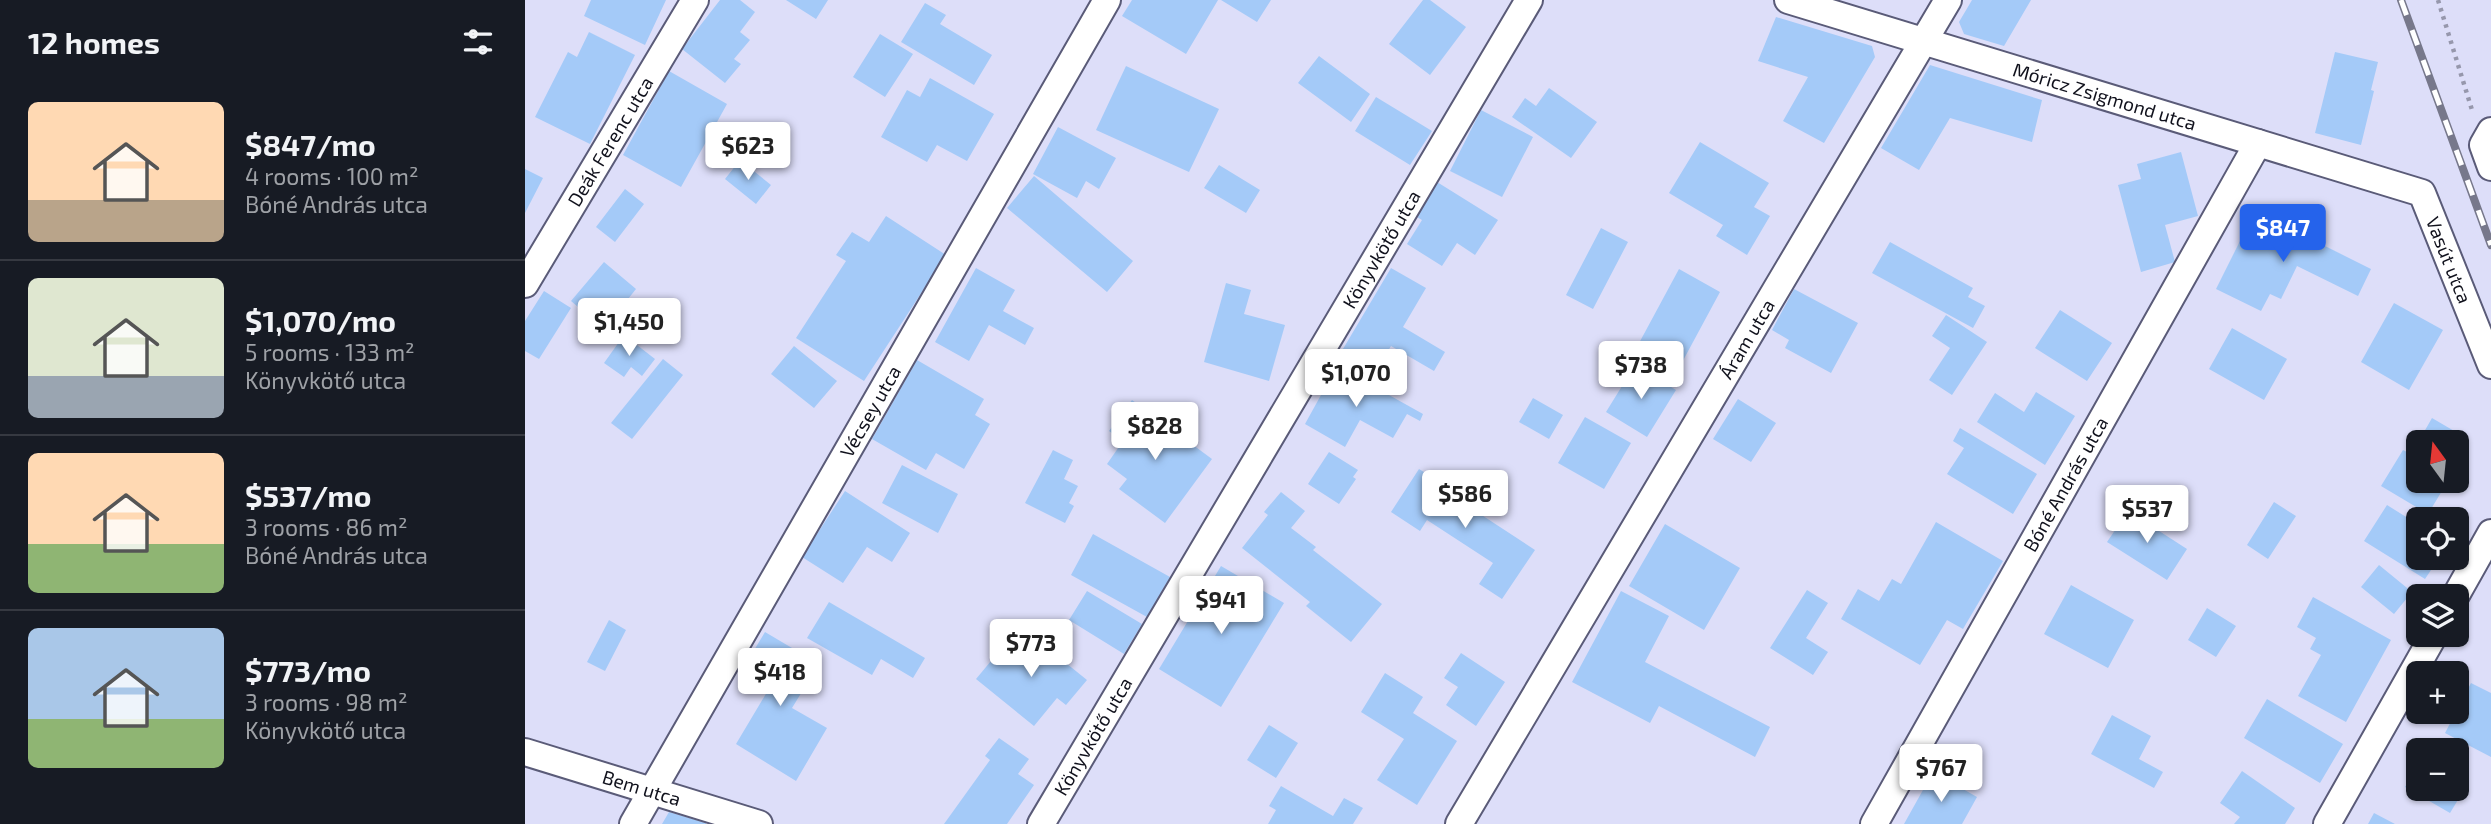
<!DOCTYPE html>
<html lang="en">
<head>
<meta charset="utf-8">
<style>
	:root { --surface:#171b24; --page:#242831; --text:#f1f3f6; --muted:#9ea1a6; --line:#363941; --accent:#2563eb }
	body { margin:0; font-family:"Exo 2",sans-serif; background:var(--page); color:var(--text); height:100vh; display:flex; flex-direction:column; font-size:26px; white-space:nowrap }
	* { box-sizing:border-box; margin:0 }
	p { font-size:23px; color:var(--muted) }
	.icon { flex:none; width:38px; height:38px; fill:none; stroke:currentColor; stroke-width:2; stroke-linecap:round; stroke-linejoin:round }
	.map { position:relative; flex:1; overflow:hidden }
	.side { display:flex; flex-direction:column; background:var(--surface); width:525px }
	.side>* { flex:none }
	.needle { width:46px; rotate:345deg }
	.fabs { position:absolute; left:1881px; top:430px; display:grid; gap:14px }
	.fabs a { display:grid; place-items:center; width:63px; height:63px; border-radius:10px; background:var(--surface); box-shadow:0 2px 5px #0004; font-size:35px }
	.price { position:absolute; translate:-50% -60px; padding:0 16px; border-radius:7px; background:#fff; color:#222; font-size:23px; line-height:46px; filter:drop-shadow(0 2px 4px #0008) }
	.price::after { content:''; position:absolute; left:50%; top:42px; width:21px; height:16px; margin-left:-10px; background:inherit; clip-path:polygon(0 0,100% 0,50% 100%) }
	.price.active { background:var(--accent); color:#fff }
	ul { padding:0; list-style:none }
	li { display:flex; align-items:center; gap:21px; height:175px; padding:0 28px }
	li+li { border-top:2px solid var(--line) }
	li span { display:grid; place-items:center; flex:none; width:196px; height:140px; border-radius:10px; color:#555 }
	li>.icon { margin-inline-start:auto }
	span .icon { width:84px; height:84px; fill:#fffc; stroke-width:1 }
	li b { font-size:30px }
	h2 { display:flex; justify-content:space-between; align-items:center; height:84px; padding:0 28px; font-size:30px }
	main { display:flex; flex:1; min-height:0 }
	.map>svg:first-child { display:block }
</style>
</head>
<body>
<main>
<section class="side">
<h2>12 homes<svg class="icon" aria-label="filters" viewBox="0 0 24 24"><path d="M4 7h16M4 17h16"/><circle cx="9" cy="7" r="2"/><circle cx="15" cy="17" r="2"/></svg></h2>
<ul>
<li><span style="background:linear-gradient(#ffd9b3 70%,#b9a48a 0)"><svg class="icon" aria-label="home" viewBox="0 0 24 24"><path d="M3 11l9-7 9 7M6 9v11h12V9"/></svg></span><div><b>$847/mo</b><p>4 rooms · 100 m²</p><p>Bóné András utca</p></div></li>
<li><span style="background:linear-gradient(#dfe7d0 70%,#9aa5b1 0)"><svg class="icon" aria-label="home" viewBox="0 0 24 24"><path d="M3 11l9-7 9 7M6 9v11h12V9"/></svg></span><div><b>$1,070/mo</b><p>5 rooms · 133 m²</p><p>Könyvkötő utca</p></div></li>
<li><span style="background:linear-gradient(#ffd9b3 65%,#8fb573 0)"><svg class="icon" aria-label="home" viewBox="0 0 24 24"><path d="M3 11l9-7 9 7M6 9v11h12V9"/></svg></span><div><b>$537/mo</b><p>3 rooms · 86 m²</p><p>Bóné András utca</p></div></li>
<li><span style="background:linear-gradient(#a9c7e8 65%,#8fb573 0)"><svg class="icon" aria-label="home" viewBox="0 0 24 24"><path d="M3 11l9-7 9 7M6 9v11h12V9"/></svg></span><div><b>$773/mo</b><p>3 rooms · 98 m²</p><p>Könyvkötő utca</p></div></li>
</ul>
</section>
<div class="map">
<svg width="1966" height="824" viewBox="0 0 1966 824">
	<rect width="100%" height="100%" fill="#dddef9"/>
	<path fill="#a4caf8" d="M66 0H141L120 45 59 16Z
		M195 0H215L230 12 215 32 225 40 209 59 216 64 200 83 157 49Z
		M261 0H303L291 19Z
		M607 0H693L661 54 597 16Z
		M696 0H746L732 22Z
		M898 0H905L941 27 905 75 864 44Z
		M1447 0H1506L1479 46 1439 34 1434 22Z
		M400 3 421 15 415 24 467 55 449 85 376 42Z
		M1251 17 1347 46 1350 57 1299 143 1258 121 1283 77 1233 61Z
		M64 32 110 55 65 144 10 117 43 52 52 57Z
		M355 34 388 54 360 97 328 77Z
		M1810 52 1853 62 1846 90 1849 91 1836 145 1790 133Z
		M794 56 845 94 826 122 773 83Z
		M1405 65 1517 100 1507 142 1425 118 1394 170 1356 148Z
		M601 66 694 109 664 172 571 130Z
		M144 71 202 104 156 187 98 155Z
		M405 78 469 114 442 161 412 145 402 162 356 137 382 90 395 97Z
		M1024 88 1072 122 1046 158 987 117 1000 98 1011 106Z
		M851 97 907 131 885 165 830 131Z
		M956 110 1008 137 977 197 925 171Z
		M533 127 591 158 574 189 561 181 552 198 508 174Z
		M1175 142 1244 183 1229 207 1245 216 1222 255 1191 236 1198 225 1144 193Z
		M1656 152 1673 216 1640 225 1650 262 1616 272 1593 185 1616 179 1612 164Z
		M215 160 246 185 231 204 200 179Z
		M694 165 735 190 721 213 679 188Z
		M0 169 18 178 0 213Z
		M509 176 608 261 582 292 482 208Z
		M904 177 973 220 950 255 932 243 917 266 882 244 897 220 882 211Z
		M100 189 119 204 90 242 71 227Z
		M1730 211 1846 269 1833 296 1772 266 1756 299 1745 294 1736 311 1691 289Z
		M361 216 421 255 339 381 271 338 321 261 311 255 327 232 344 242Z
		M1076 228 1103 242 1068 309 1041 295Z
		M1365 242 1448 288 1443 297 1460 306 1448 328 1347 273Z
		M79 262 111 289 79 329 46 301Z
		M451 268 490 290 478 311 509 328 500 345 464 325 444 361 410 342Z
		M866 268 901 288 878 327 920 352 909 371 866 346 849 374 815 354Z
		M1154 269 1195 292 1154 368 1113 345Z
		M701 283 726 290 719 314 760 325 744 381 679 362Z
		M1269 289 1333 323 1306 373 1260 348 1264 340 1247 330Z
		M19 291 46 308 14 359 0 351V321Z
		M1869 303 1918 330 1884 390 1836 362Z
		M1535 310 1587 343 1562 381 1510 348Z
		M1421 315 1462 342 1427 395 1404 380 1425 348 1407 336Z
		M1707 328 1762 359 1739 400 1684 369Z
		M99 335 130 359 117 376 106 367 99 377 79 363Z
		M269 346 312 381 289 408 246 374Z
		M138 359 158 375 107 439 86 423Z
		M392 360 459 399 450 415 465 424 439 469 411 453 401 470 347 439Z
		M1110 365 1151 390 1122 437 1081 412Z
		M812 366 898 414 895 421 882 414 868 438 835 420 820 447 780 424Z
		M1511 392 1550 416 1520 465 1452 422 1470 393 1499 412Z
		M1008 398 1038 415 1024 439 994 422Z
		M1213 399 1251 423 1226 462 1188 439Z
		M607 400 687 459 640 523 594 489 602 479 582 464 598 441 584 431Z
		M1060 417 1106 443 1079 489 1033 463Z
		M1907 418 1936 435 1932 443H1910L1912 440 1899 432Z
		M1435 428 1512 474 1488 514 1422 474 1439 448 1428 441Z
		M528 450 548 460 539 479 553 486 544 503 549 506 540 523 500 503Z
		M1878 450 1894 458V481H1923L1903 514 1856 486Z
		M804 452 833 470 828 477 831 479 814 504 783 484Z
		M377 465 433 494 413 533 357 503Z
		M894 469 923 487 920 491 1010 550 977 599 954 584 968 563 902 520 895 531 866 512Z
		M320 491 385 533 367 562 342 547 318 583 277 557Z
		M756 492 780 511 766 528 791 547 788 550 857 604 826 642 781 606 785 602 717 548 743 515 739 512Z
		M1749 502 1771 516 1743 559 1722 545Z
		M1862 505 1894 525V558H1914L1900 579 1839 541Z
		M1603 511 1662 549 1642 580 1582 542Z
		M1411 522 1478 561 1438 629 1422 620 1395 665 1316 619 1333 589 1354 601 1367 579 1376 584Z
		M1140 524 1215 568 1179 630 1104 586Z
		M568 534 645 577 622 617 546 575Z
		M1854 565 1887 592 1869 614 1836 587Z
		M696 566 759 603 696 707 634 669Z
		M1546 585 1609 620 1583 668 1519 634Z
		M1282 590 1303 603 1281 638 1303 652 1288 675 1245 648Z
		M562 591 617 624 599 654 544 620Z
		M1096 591 1144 616 1120 662 1245 727 1230 757 1134 706 1125 723 1047 682Z
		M1788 597 1866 640 1821 722 1773 696 1796 655 1785 649 1791 638 1772 627Z
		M304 602 400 658 388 678 356 659 347 675 282 638Z
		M1682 608 1711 626 1691 657 1663 640Z
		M84 620 101 630 80 671 62 662Z
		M500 630 562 680 541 705 532 698 509 726 451 679 471 655 477 660Z
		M240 632 294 664 267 708 302 728 271 781 211 744 242 692 214 675Z
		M936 653 980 682 951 726 921 705 933 687 919 678Z
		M860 673 898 697 888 713 932 741 892 805 852 780 879 739 836 712Z
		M1946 683 1966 693V757L1920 733Z
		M1742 699 1818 744 1795 783 1719 738Z
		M1587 715 1626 736 1614 759 1638 772 1629 788 1566 754Z
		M744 725 773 743 751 778 722 760Z
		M474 738 504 759 493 774 509 785 482 824H419L465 760 460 756Z
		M1894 763V789H1932V779L1942 785 1925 813 1880 787Z
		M1717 771 1770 808 1760 824H1709L1715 817 1695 803Z
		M1408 772 1452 797 1437 824H1379Z
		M756 786 808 816 819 798 838 808 828 824H743L751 810 744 806Z
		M144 812 181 823V824H137Z
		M1849 813 1870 824H1843Z"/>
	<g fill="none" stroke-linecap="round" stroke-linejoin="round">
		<defs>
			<g id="street">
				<path id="s1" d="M1263 0 1897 193 1966 365"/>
				<path d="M1966 131 1958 145 1966 167"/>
				<path id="s2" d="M0 284 170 0"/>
				<path d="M1930 597 1966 533"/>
				<path id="s3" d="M0 752 234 824"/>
				<path id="s4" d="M108 824 582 0"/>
				<path id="s5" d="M516 824 1004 0"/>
				<path id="s6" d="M934 824 1423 0"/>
				<path id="s7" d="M1349 824 1733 143"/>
				<path d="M1802 824 1909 635"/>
			</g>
		</defs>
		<use href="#street" stroke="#5a5b78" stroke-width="30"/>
		<path stroke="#9697ac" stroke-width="4.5" stroke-dasharray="3.5 5" stroke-linecap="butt" d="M1913 0 1947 110"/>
		<use href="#street" stroke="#fff" stroke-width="26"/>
		<defs>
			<path id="rail" d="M1876 0 1966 245"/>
		</defs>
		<use href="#rail" stroke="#77788b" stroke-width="8"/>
		<use href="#rail" stroke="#fff" stroke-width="5" stroke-dasharray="16" stroke-linecap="butt"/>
	</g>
	<g text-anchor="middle" stroke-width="5" stroke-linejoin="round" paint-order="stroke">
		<g font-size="19" fill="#10111c" stroke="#fff">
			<text dy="7" stroke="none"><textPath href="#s1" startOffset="331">Móricz Zsigmond utca</textPath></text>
			<text dy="7" stroke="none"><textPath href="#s2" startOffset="166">Deák Ferenc utca</textPath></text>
			<text dy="7" stroke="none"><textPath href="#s5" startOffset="668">Könyvkötő utca</textPath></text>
			<text dy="7" stroke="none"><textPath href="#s1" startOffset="735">Vasút utca</textPath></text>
			<text dy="7" stroke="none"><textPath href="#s6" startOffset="564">Áram utca</textPath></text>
			<text dy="7" stroke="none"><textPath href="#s4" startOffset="476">Vécsey utca</textPath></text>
			<text dy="7" stroke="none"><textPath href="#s7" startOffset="390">Bóné András utca</textPath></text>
			<text dy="7" stroke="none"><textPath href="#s5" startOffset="102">Könyvkötő utca</textPath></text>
			<text dy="7" stroke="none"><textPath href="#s3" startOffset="122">Bem utca</textPath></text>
		</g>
	</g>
</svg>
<div class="fabs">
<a><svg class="needle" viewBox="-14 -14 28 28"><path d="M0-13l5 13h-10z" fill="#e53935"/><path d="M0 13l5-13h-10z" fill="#9ea1a6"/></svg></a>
<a><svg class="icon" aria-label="locate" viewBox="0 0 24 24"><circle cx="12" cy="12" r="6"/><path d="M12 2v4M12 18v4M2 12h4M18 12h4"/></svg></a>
<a><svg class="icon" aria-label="layers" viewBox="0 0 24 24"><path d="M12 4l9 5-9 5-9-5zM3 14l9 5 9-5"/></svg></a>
<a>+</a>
<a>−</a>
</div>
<b class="price" style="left:223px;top:182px">$623</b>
<b class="price active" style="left:1758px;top:264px">$847</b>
<b class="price" style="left:104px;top:358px">$1,450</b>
<b class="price" style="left:1116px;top:401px">$738</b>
<b class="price" style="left:831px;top:409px">$1,070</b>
<b class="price" style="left:630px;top:462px">$828</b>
<b class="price" style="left:940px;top:530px">$586</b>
<b class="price" style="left:1622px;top:545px">$537</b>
<b class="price" style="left:696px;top:636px">$941</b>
<b class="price" style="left:506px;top:679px">$773</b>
<b class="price" style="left:255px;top:708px">$418</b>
<b class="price" style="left:1416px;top:804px">$767</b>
</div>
</main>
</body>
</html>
